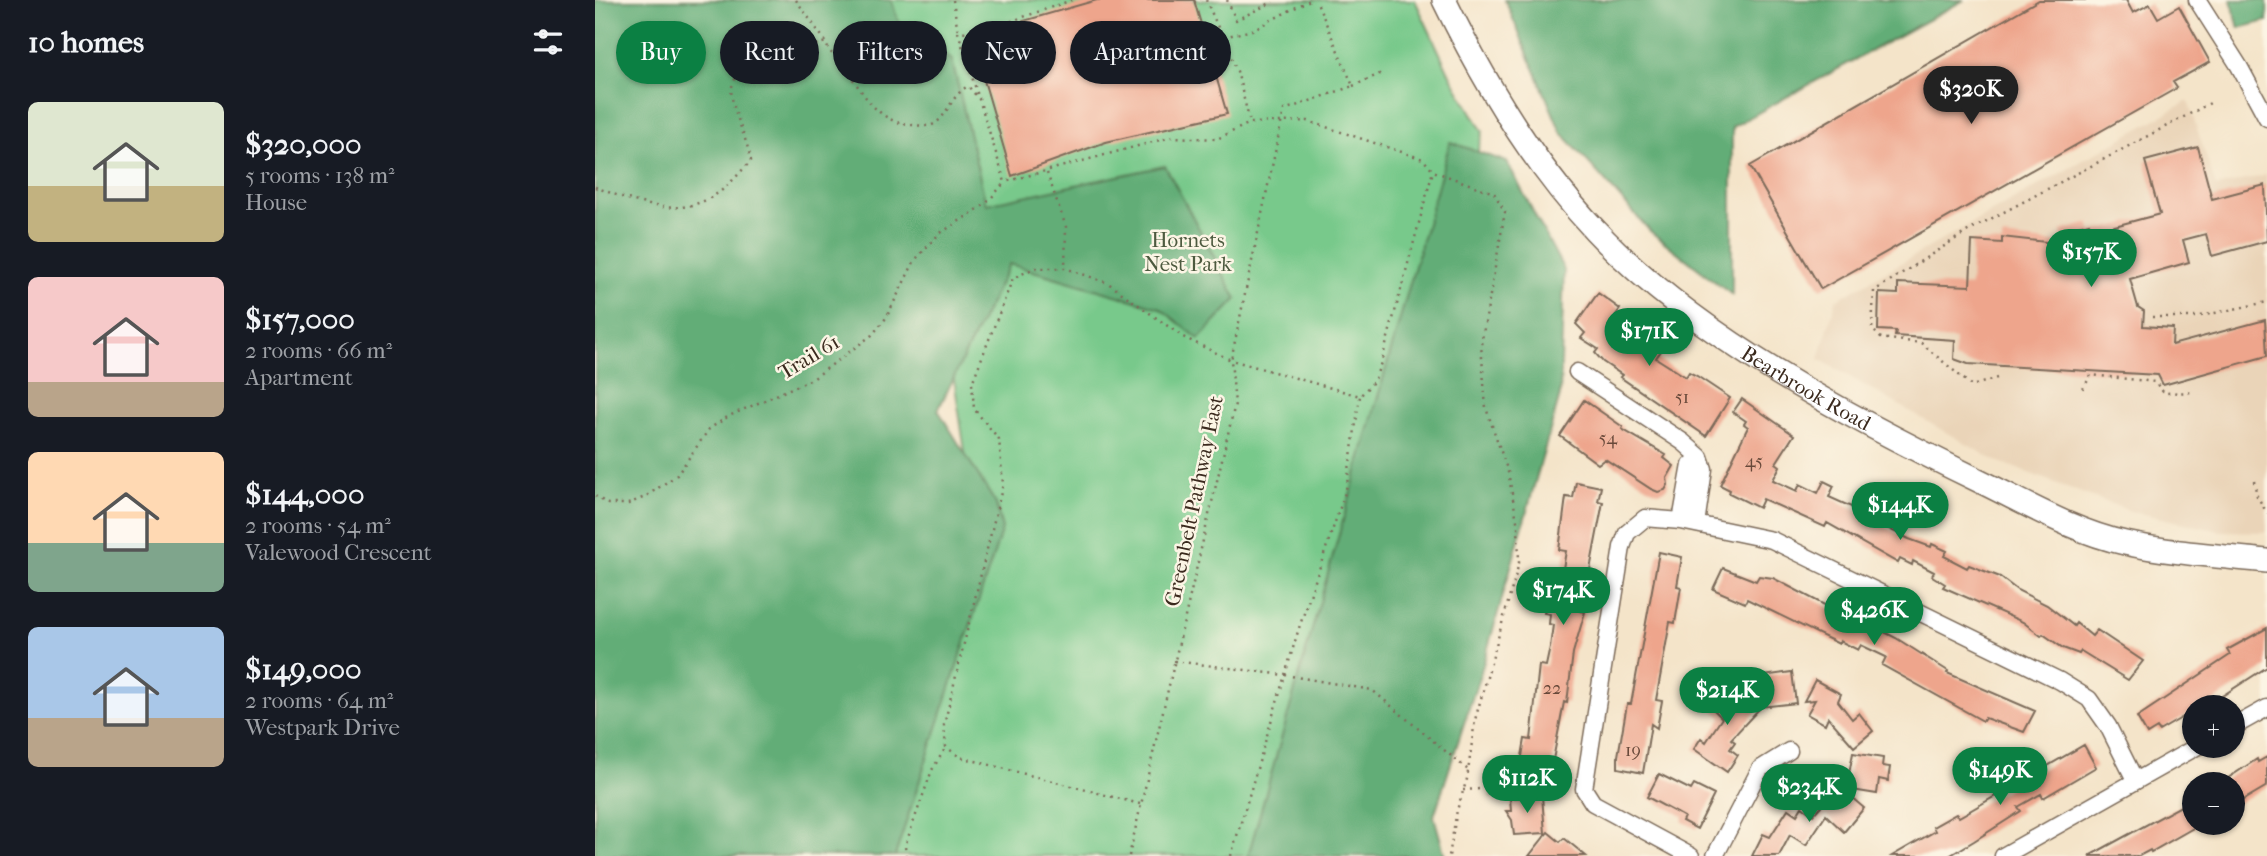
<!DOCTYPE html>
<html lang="en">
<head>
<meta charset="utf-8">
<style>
	:root { --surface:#171b24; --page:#242831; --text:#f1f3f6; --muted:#9ea1a6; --accent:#0b8043 }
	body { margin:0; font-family:"IM FELL French Canon",serif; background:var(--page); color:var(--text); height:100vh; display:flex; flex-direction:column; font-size:26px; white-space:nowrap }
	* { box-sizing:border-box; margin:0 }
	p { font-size:23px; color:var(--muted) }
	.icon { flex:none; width:38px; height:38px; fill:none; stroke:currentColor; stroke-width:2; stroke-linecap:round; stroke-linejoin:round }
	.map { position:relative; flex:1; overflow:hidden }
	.details { display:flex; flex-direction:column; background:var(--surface); width:595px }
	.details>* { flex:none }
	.hud { position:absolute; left:21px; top:21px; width:665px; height:63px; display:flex; gap:14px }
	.fabs { position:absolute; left:1587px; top:695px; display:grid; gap:14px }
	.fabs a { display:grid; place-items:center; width:63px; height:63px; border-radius:50%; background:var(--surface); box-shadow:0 2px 5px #0004; font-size:35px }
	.price { position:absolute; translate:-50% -60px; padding:0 16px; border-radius:24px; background:var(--accent); color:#fff; font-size:23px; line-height:46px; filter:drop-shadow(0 2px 4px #0008) }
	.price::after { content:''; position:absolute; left:50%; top:42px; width:21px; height:16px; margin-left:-10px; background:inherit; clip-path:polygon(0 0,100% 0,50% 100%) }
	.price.current { background:#222; color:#fff }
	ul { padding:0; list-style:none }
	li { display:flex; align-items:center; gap:21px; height:175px; padding:0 28px }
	li span { display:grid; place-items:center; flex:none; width:196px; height:140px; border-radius:10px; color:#555 }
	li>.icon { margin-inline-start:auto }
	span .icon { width:84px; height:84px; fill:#fffc; stroke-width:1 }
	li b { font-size:30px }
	h2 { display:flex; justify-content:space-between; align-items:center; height:84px; padding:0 28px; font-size:30px }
	.pill { padding:0 24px; border-radius:32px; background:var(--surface); box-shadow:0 2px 5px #0004; font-size:24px; line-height:63px }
	.pill.current { background:var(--accent); color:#fff }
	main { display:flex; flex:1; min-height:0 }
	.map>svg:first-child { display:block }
</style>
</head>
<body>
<main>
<section class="details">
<h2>10 homes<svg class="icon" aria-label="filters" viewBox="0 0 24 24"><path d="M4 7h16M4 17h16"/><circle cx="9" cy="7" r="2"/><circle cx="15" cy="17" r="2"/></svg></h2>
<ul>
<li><span style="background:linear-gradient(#dfe7d0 60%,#c2b280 0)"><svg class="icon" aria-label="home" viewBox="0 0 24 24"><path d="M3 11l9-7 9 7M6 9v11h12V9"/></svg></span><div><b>$320,000</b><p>5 rooms · 138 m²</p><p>House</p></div></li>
<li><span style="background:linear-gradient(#f6c9c9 75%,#b9a48a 0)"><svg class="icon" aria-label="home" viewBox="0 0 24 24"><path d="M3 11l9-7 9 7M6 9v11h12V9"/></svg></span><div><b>$157,000</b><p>2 rooms · 66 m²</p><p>Apartment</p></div></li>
<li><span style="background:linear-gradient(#ffd9b3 65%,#7fa58c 0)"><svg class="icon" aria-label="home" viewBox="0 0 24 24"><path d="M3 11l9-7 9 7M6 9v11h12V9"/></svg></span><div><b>$144,000</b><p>2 rooms · 54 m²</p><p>Valewood Crescent</p></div></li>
<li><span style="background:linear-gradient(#a9c7e8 65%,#b9a48a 0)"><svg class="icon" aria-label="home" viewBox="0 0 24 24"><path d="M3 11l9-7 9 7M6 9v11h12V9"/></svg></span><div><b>$149,000</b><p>2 rooms · 64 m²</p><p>Westpark Drive</p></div></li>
</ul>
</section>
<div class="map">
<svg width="1672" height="856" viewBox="0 0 1672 856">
	<rect width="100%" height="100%" fill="#fcf5e5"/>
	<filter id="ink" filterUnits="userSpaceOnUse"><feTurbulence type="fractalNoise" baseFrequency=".0143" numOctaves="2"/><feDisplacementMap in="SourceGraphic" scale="14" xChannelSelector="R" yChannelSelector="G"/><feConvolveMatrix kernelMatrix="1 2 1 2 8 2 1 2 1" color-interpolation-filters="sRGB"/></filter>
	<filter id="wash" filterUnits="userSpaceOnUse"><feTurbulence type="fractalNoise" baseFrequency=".00686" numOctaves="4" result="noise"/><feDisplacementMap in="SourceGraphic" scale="28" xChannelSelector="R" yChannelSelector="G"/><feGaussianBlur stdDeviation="1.57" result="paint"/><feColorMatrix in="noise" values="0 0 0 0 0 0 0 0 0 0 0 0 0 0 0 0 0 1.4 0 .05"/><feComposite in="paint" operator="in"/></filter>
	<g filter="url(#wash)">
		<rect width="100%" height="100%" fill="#f4e4c9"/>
		<path fill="#ead4b8" d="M1593 101 1621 187 1672 175V532L1625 531 1535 511 1399 460 1224 359 1241 300Z"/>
		<path fill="#78c98b" stroke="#5a7a54" stroke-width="2" d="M287 0H820L856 77 888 132 682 856H235L387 564 311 62Z
			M969 778 968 791 896 797 898 783Z"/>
		<path fill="#62ad77" stroke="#4e6c4a" stroke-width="2" d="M0 0H296L304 23 357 60 391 204 570 166 642 299 604 339 565 308 414 264 343 410 401 504 407 529 300 856H0Z
			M910 0H1369L1137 127V295L1055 231 966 132Z
			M1636 0H1672V21L1644 28Z
			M855 142 912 162 969 270 965 395 888 665 839 816 850 856H653Z"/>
		<g id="blocks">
			<path fill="#eea58c" d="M502 0H599L632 114 511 142 417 176 376 36Z
				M1444 0H1531L1538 13 1555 4 1563 18 1584 6 1615 62 1578 82 1582 88 1226 289 1155 166Z
				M1603 147 1617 199 1670 185 1672 241 1617 256 1611 234 1588 240 1594 262 1535 279 1543 307 1549 311 1548 326 1578 328 1577 345 1670 320 1672 356 1568 385 1563 375 1373 364 1359 359 1360 340 1300 336 1301 331 1283 330 1284 293 1303 294V283L1375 286 1377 241 1407 243V237L1469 244 1466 231 1494 223 1497 232 1565 214 1550 161Z
				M1003 293 1025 309 1020 316 1066 351 1061 358 1091 377 1094 372 1102 376 1135 398 1111 436 1025 377 1027 375 1008 362 1000 353 1003 349 986 338 990 333 981 324Z
				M1147 399 1199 435 1181 463 1185 466 1178 480 1202 491 1205 484 1223 493 1229 481 1239 486 1234 497 1292 523 1290 527 1314 539 1336 547 1337 544 1352 551 1349 556 1372 568 1374 565 1405 577 1422 590 1452 605 1479 626 1481 623 1497 636 1502 630 1548 661 1533 680 1486 651 1484 654 1468 648 1448 634 1446 636 1428 622 1348 587 1350 584 1337 576 1339 572 1318 561 1317 565 1305 559 1303 563 1232 523 1230 527 1168 499 1164 508 1134 493 1135 490 1125 485 1153 427 1149 424 1151 421 1138 412Z
				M989 400 1028 427 1027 429 1071 455 1069 458 1079 466 1072 478 1073 485 1070 490 1063 492 1056 489 1010 459 1003 464 965 436Z
				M981 482 1006 487 1003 501 1008 502 993 580H991L985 611 990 612 978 653 972 703 969 702 957 765 952 764 950 778 924 774 930 739 936 740 944 665 951 666 955 647 958 625 954 624 955 614 949 613 953 593 964 592 971 551 964 550 971 497 978 498Z
				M1064 552 1087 557 1082 586 1086 587 1080 623 1075 622 1061 700 1067 701 1062 728 1056 724 1048 773 1023 768V756L1032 704H1036Z
				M1128 568 1161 581 1164 576 1178 578 1262 622H1270L1301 638 1353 671 1352 673 1440 711 1429 732 1390 718 1388 721 1287 665 1291 657 1266 645 1263 650 1245 641 1244 644 1152 599 1150 603 1118 589Z
				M1672 628V667L1616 703 1600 707V710L1564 731 1562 728 1552 734 1542 717 1635 655 1632 650Z
				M1197 672 1201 703 1165 707 1161 677Z
				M1220 680 1246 694 1243 701 1257 719 1264 713 1278 731 1259 747 1233 717 1230 724 1212 714 1220 700 1209 701Z
				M1131 682 1164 709 1136 739 1140 742 1135 749 1143 755 1132 772 1099 749 1106 738 1111 742 1127 718 1118 709 1129 698 1122 691Z
				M1489 745 1501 767 1448 798 1446 794 1423 807 1426 811 1379 841 1354 856H1297L1340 831 1338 827 1361 814 1364 817Z
				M1258 753 1288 758 1287 766 1295 767 1293 781 1284 779 1282 794 1251 789Z
				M1672 757V786L1638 806V784H1624L1662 759 1663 762Z
				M1064 774 1096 790 1099 785 1119 795 1102 829 1087 821 1089 817 1084 814 1052 797Z
				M1249 791 1269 808 1249 832 1231 815 1211 845 1195 835 1184 856H1157L1168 834 1175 837 1193 809 1202 815 1207 807 1218 815 1235 796 1240 801Z
				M947 796 950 833 919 835 917 820 911 811H916L915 798Z
				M1595 801 1600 809V827L1556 852 1555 850 1544 856H1494Z
				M953 832 965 842 969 838 991 856H934Z"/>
		</g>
	</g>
	<g filter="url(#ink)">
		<use href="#blocks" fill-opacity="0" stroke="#7c6b5a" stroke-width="2"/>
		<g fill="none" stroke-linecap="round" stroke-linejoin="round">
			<defs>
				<path id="street" d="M1602 0 1644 66 1672 118
					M982 372 1088 442 1105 457
					M1086 521 1096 465 1105 457 1109 469 1101 524
					M1638 727 1672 708
					M1096 856 998 803 989 789 1027 547 1032 533 1050 518 1086 521 1177 540 1465 681 1494 699 1513 726 1540 780
					M1120 856 1165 769 1194 751
					M1408 856 1603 746"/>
				<g id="secondary">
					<path id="s1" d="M849 0C889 82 937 163 1000 230 1100 337 1257 419 1389 483 1434 505 1480 532 1530 543 1576 553 1625 556 1672 561"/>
				</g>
			</defs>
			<use href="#street" stroke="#7c6b5a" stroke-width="19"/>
			<use href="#secondary" stroke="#7c6b5a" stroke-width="26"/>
			<path stroke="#7c6b5a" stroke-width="2.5" stroke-dasharray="2 5" stroke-linecap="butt" d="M201 0 231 42C233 53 240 55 246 63 268 90 278 121 316 125 323 125 331 127 337 125 352 119 354 97 373 86L384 99
				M358 0 363 32
				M477 0 388 31 363 32 410 182 576 137 622 139 655 123 713 121 828 159 838 171 899 193 910 212 886 345 891 408 913 472 923 526 924 563 880 720 872 779 862 810 854 856
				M611 0 642 71 655 123
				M632 0 641 20 678 2
				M599 2 606 0
				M629 37 657 30 715 0
				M758 86 789 72
				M452 173 471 227 470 268
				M0 187C40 202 80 220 120 195 133 187 145 172 156 161 152 139 141 119 137 98 129 58 203 50 231 42
				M1557 317H1601L1672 302
				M1402 378 1377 386 1326 343 1286 338 1277 329 1279 291 1373 231 1619 101
				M1488 389 1496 375 1560 382 1569 393 1600 392
				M1659 481 1662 496 1672 513
				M0 496 13 504H33L50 497 82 475 114 429 134 416 219 378 277 335 291 318 320 260 344 234 391 204 410 182
				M579 661 690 675 777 690 873 770
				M868 790 976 784
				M545 804 365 757 351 747 349 725 408 484 404 439 379 409 377 383 418 278 440 268H470L513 283 588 337 636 360 765 396 779 381 787 360 838 171
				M311 856 310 846 337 770 351 747
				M534 856 640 404 636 360 689 110 758 86 721 0
				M636 856 704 628 751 490 765 396"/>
			<use href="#street" stroke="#fff" stroke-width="16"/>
			<use href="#secondary" stroke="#fff" stroke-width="23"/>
		</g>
	</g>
	<g text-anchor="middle" stroke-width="5" stroke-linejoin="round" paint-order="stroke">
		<g font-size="18" fill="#68493a">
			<text x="1087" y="403">51</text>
			<text x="1013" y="444">54</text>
			<text x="1159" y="467">45</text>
			<text x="957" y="694">22</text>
			<text x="1038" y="756">19</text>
		</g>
		<g font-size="21" fill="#4d5a3f" stroke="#fcf5e5">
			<text x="593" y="247">Hornets<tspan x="593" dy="24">Nest Park</tspan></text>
		</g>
		<g font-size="21" fill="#3b2a1e" stroke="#fcf5e5">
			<text transform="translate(214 357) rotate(-31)" y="7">Trail 61</text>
			<text dy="7" stroke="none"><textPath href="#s1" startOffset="541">Bearbrook Road</textPath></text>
			<text transform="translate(599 501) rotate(-78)" y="7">Greenbelt Pathway East</text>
		</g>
	</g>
</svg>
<div class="fabs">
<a>+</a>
<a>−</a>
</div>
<b class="price current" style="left:1376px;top:126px">$320K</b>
<b class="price" style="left:1496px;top:289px">$157K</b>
<b class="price" style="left:1054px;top:368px">$171K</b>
<b class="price" style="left:1305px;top:542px">$144K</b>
<b class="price" style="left:968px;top:627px">$174K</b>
<b class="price" style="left:1279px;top:647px">$426K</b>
<b class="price" style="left:1132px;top:727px">$214K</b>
<b class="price" style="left:1405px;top:807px">$149K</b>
<b class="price" style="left:932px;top:815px">$112K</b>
<b class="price" style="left:1214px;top:824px">$234K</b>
<div class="hud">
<a class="pill current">Buy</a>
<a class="pill">Rent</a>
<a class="pill">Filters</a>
<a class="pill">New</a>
<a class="pill">Apartment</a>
</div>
</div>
</main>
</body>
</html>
